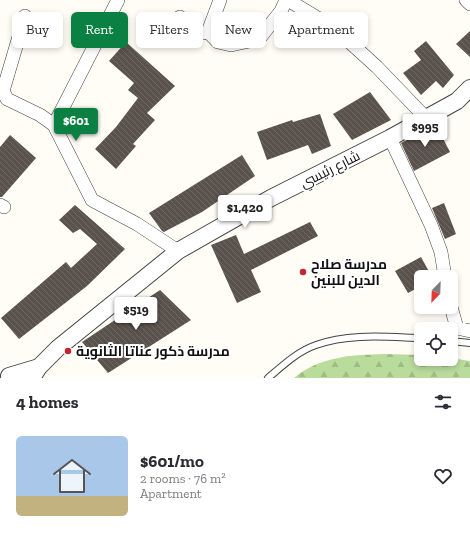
<!DOCTYPE html>
<html lang="en">
<head>
<meta charset="utf-8">
<style>
	:root { --surface:#fff; --page:#f2f2f3; --text:#2b2b33; --muted:#7c7c81; --line:#e1e1e2; --accent:#0b8043 }
	body { margin:0; font-family:"Zilla Slab",Cairo,serif; background:var(--page); color:var(--text); height:100vh; display:flex; flex-direction:column; font-size:15px; white-space:nowrap }
	* { box-sizing:border-box; margin:0 }
	p { font-size:13px; color:var(--muted) }
	.icon { flex:none; width:22px; height:22px; fill:none; stroke:currentColor; stroke-width:2; stroke-linecap:round; stroke-linejoin:round }
	.map { position:relative; height:378px; overflow:hidden }
	.panel { display:flex; flex-direction:column; background:var(--surface); flex:1 }
	.panel>* { flex:none }
	.top-card { position:absolute; left:12px; top:12px; width:446px; height:36px; display:flex; gap:8px }
	.needle { width:26px; rotate:203deg }
	.fabs { position:absolute; left:414px; top:270px; display:grid; gap:8px }
	.fabs a { display:grid; place-items:center; width:44px; height:44px; border-radius:6px; background:var(--surface); box-shadow:0 2px 6px #0003; font-size:20px }
	.price { position:absolute; translate:-50% -34px; padding:0 9px; border-radius:4px; background:#fff; color:#222; font-size:13px; line-height:26px; filter:drop-shadow(0 1px 2px #0008) }
	.price::after { content:''; position:absolute; left:50%; top:24px; width:12px; height:9px; margin-left:-6px; background:inherit; clip-path:polygon(0 0,100% 0,50% 100%) }
	.price.on { background:var(--accent); color:#fff }
	ul { padding:0; list-style:none }
	li { display:flex; align-items:center; gap:12px; height:100px; padding:0 16px }
	li+li { border-top:1px solid var(--line) }
	li span { display:grid; place-items:center; flex:none; width:112px; height:80px; border-radius:6px; color:#555 }
	li>.icon { margin-inline-start:auto }
	span .icon { width:48px; height:48px; fill:#fffc; stroke-width:1 }
	li b { font-size:17px }
	h2 { display:flex; justify-content:space-between; align-items:center; height:48px; padding:0 16px; font-size:17px }
	.pill { padding:0 14px; border-radius:6px; background:var(--surface); box-shadow:0 2px 6px #0003; font-size:14px; line-height:36px }
	.pill.on { background:var(--accent); color:#fff }
	.map>svg:first-child { display:block }
</style>
</head>
<body>
<div class="map">
<svg width="470" height="378" viewBox="0 0 470 378">
	<defs>
		<pattern id="forest-firs" width="22" height="20" patternUnits="userSpaceOnUse"><rect width="22" height="20" fill="#b9dc9c"/><path d="M5 1l3.5 6h-7zM16 11l3.5 6h-7z" fill="#9ebc85"/></pattern>
		<pattern id="building-back-hatch" width="6" height="6" patternUnits="userSpaceOnUse"><rect width="6" height="6" fill="#5a524d"/><path d="M-1 5l2 2M0 0l6 6M5-1l2 2" fill="none" stroke="#6d6662"/></pattern>
	</defs>
	<rect width="100%" height="100%" fill="#fffdf5"/>
	<path fill="url(#forest-firs)" d="M385 354 421 355V359L451 358 470 361V378H294C320 356 353 355 385 354Z"/>
	<path fill="url(#building-back-hatch)" d="M470 31V57L456 44Z
		M426 41 454 75 443 88 436 81 421 95 403 73 421 60 414 51Z
		M126 42 175 86 147 113 155 120 133 144 136 146 116 169 95 149 116 127 138 98 128 90 134 83 109 61Z
		M370 92 391 120 352 140 333 114Z
		M320 114 331 146 312 154 308 145 267 160 257 132 292 120 293 122Z
		M436 125 450 152 414 171 401 143Z
		M10 135 36 158 2 197H0V147Z
		M242 155 255 176 202 212 164 232 162 231 149 213Z
		M444 203 456 234 445 239 432 208Z
		M75 205 125 249 87 286 19 339 1 318 66 262 71 268 97 244 80 229 73 233 59 220Z
		M310 222 318 236 251 270 261 292 237 303 211 245 236 235 244 254Z
		M421 257 432 277H421V286L408 293 395 271Z
		M160 290 191 320 108 373 82 342Z"/>
	<g fill="none" stroke-linecap="round" stroke-linejoin="round">
		<defs>
			<path id="service" d="M451 341 470 343
				M268 378C282 366 298 351 316 345 349 333 387 337 421 338"/>
			<path id="minor" d="M118 0 54 125 92 200 137 224 178 251
				M288 0 334 28 377 67 425 117
				M466 0 470 4
				M25 16 3 91 7 99 40 115 54 125
				M180 17 182 23 198 34 208 32 220 0
				M208 32 218 42 231 45 259 39 281 11 286 0
				M390 138 431 225 441 252 445 277
				M0 205 4 207
				M451 307 457 328 470 331"/>
			<path id="tertiary" d="M39 367 58 348 178 251 271 198 390 138 457 101 470 88
				M9 376 39 367 32 378"/>
		</defs>
		<use href="#service" stroke="#444" stroke-width="8"/>
		<use href="#minor" stroke="#444" stroke-width="14"/>
		<use href="#tertiary" stroke="#444" stroke-width="18"/>
		<use href="#service" stroke="#fff" stroke-width="6"/>
		<use href="#minor" stroke="#fff" stroke-width="13"/>
		<use href="#tertiary" stroke="#fff" stroke-width="16"/>
	</g>
	<g fill="#c4262e" stroke="#fff" stroke-width="1.5">
		<circle cx="303" cy="272" r="4"/>
		<circle cx="68" cy="351" r="4"/>
	</g>
	<g text-anchor="middle" stroke-width="4" stroke-linejoin="round" paint-order="stroke">
		<g font-size="14" fill="#111" stroke="#fff">
			<text transform="translate(330 169) rotate(-27)" y="5">شارع رئيسي</text>
		</g>
		<g font-size="14" font-weight="bold" fill="#111" stroke="#fff" text-anchor="start">
			<text x="311" y="269">مدرسة صلاح<tspan x="311" dy="16">الدين للبنين</tspan></text>
			<text x="76" y="356">مدرسة ذكور عناتا الثانوية</text>
		</g>
	</g>
</svg>
<div class="fabs">
<a><svg class="needle" viewBox="-14 -14 28 28"><path d="M0-13l5 13h-10z" fill="#e53935"/><path d="M0 13l5-13h-10z" fill="#7c7c81"/></svg></a>
<a><svg class="icon" aria-label="locate" viewBox="0 0 24 24"><circle cx="12" cy="12" r="6"/><path d="M12 2v4M12 18v4M2 12h4M18 12h4"/></svg></a>
</div>
<b class="price on" style="left:76px;top:142px">$601</b>
<b class="price" style="left:425px;top:148px">$995</b>
<b class="price" style="left:245px;top:229px">$1,420</b>
<b class="price" style="left:136px;top:331px">$519</b>
<div class="top-card">
<a class="pill">Buy</a>
<a class="pill on">Rent</a>
<a class="pill">Filters</a>
<a class="pill">New</a>
<a class="pill">Apartment</a>
</div>
</div>
<section class="panel">
<h2>4 homes<svg class="icon" aria-label="filters" viewBox="0 0 24 24"><path d="M4 7h16M4 17h16"/><circle cx="9" cy="7" r="2"/><circle cx="15" cy="17" r="2"/></svg></h2>
<ul>
<li><span style="background:linear-gradient(#a9c7e8 75%,#c2b280 0)"><svg class="icon" aria-label="home" viewBox="0 0 24 24"><path d="M3 11l9-7 9 7M6 9v11h12V9"/></svg></span><div><b>$601/mo</b><p>2 rooms · 76 m²</p><p>Apartment</p></div><svg class="icon" aria-label="heart" viewBox="0 0 24 24"><path d="M12 20l-8-8c-3-5 5-10 8-4 3-6 11-1 8 4z"/></svg></li>
</ul>
</section>
</body>
</html>
